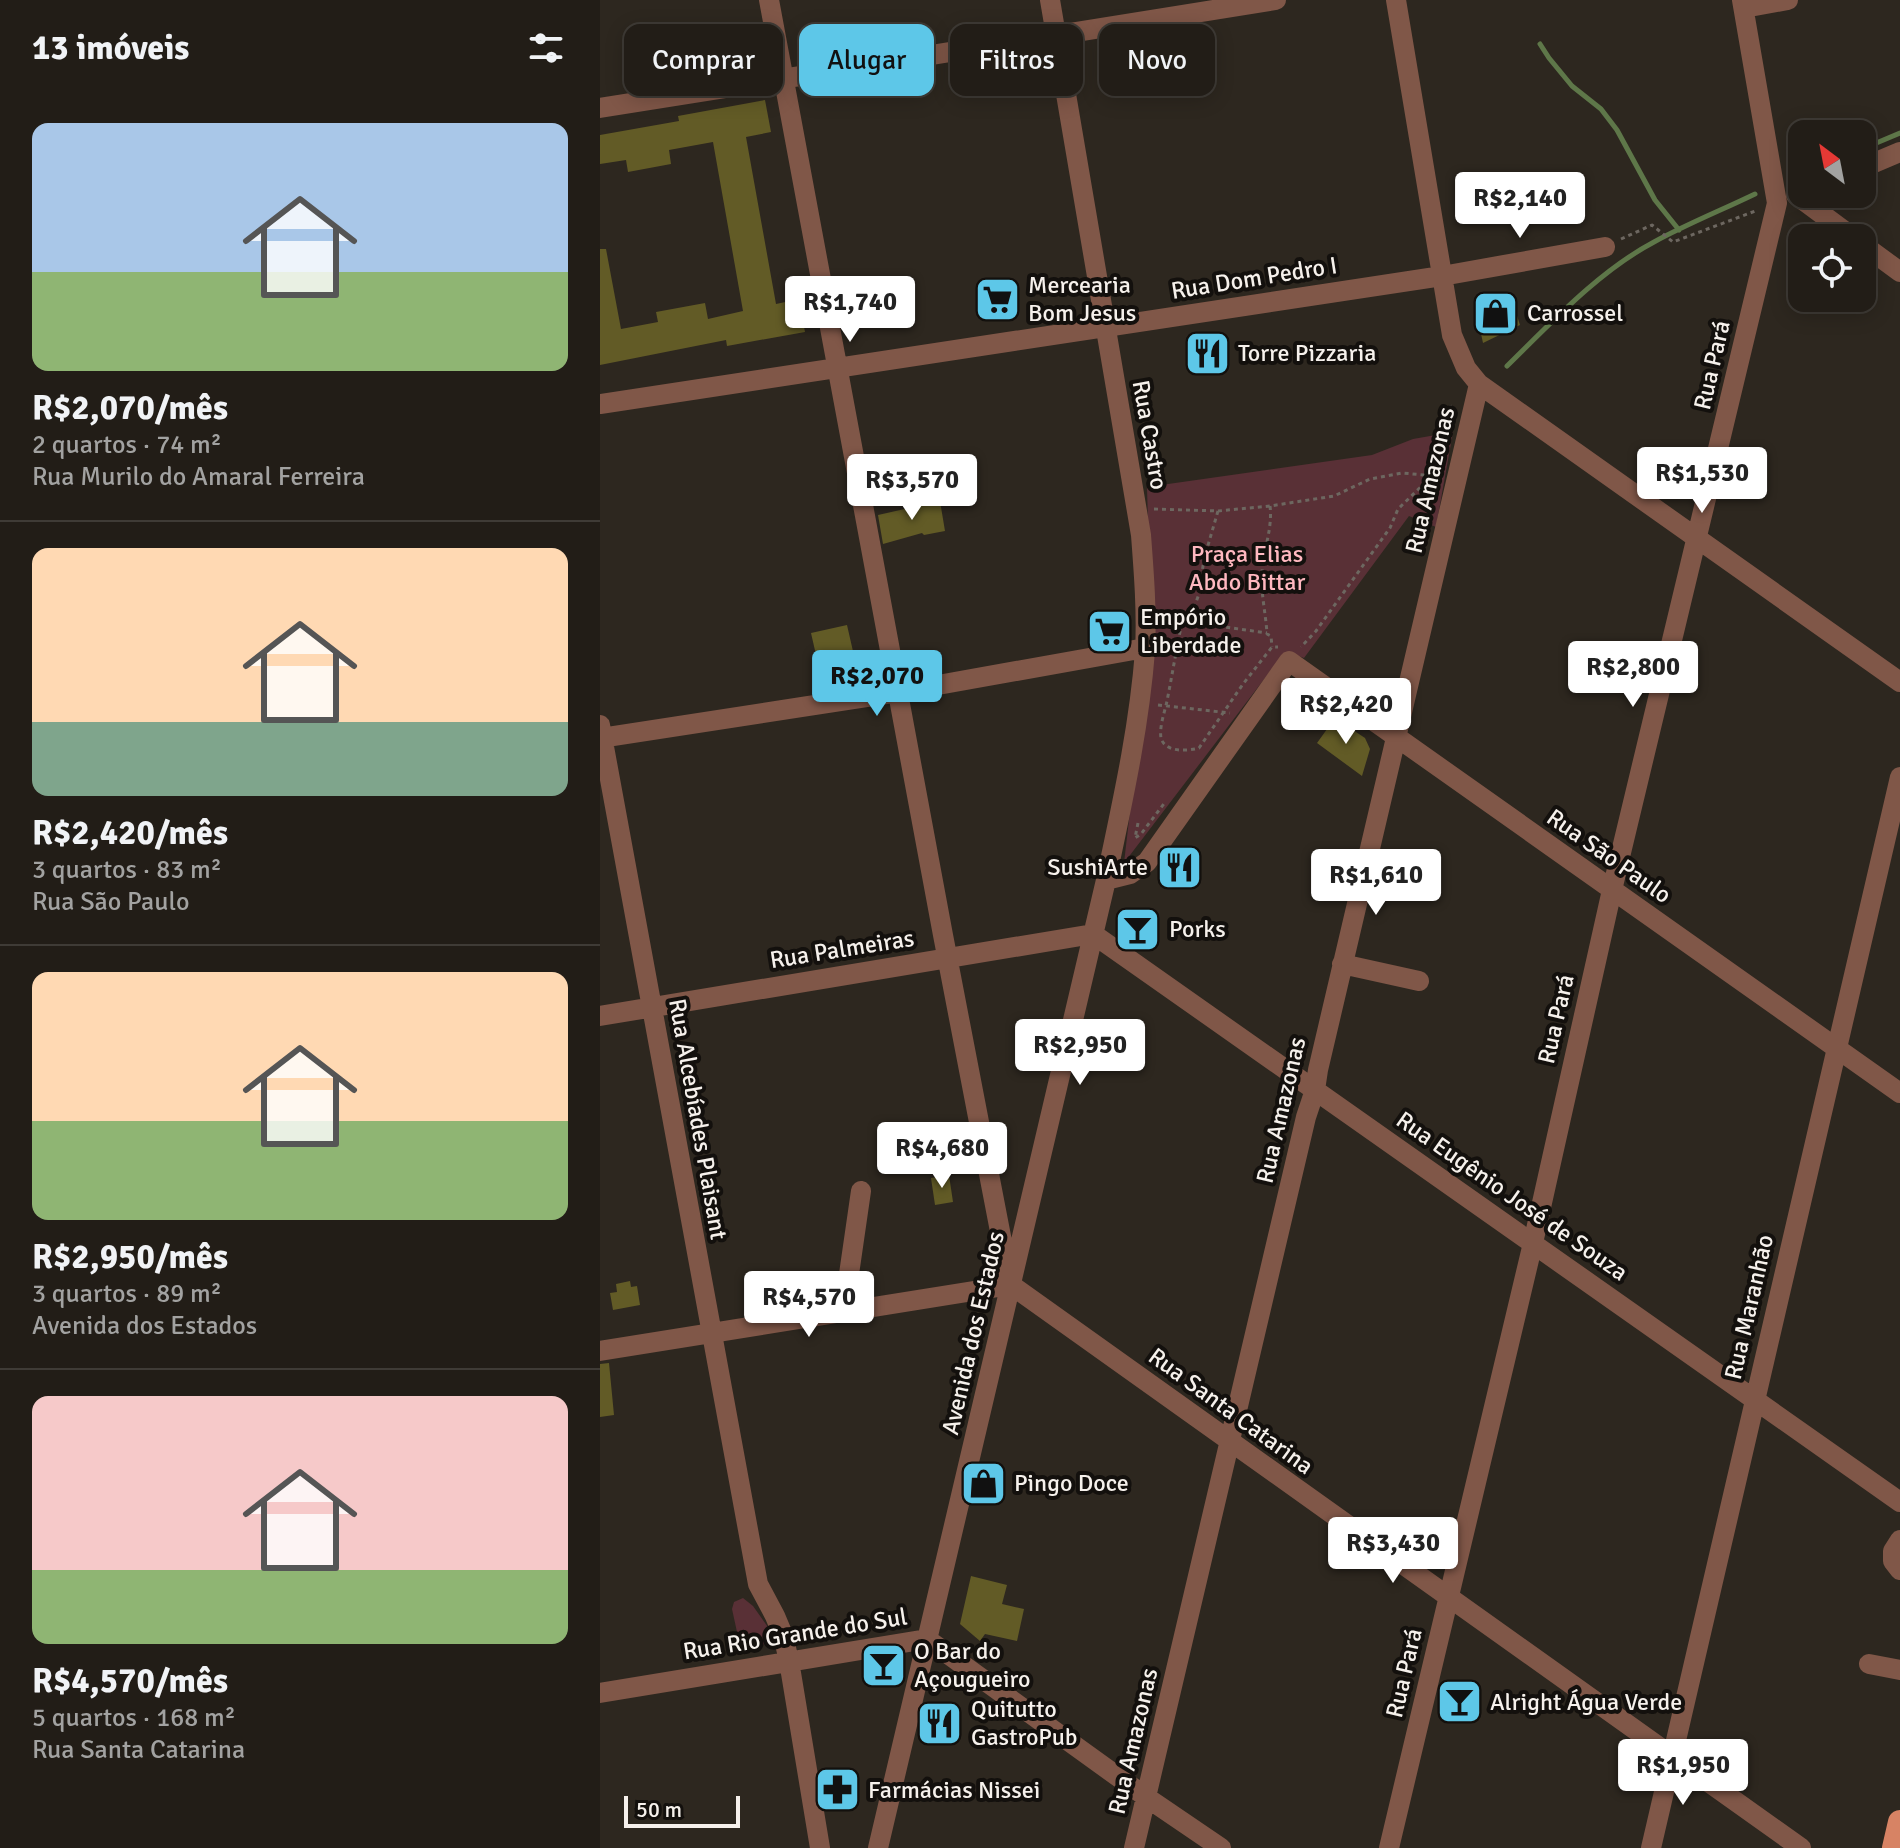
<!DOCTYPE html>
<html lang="pt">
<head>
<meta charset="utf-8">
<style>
	:root { --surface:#221d17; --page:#2a2620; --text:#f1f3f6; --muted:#a2a2a1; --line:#3f3b36; --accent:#5dc7e8 }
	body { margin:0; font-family:Signika,sans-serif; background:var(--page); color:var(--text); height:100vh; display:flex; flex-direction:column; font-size:30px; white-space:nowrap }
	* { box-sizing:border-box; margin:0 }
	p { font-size:26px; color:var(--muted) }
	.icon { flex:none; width:44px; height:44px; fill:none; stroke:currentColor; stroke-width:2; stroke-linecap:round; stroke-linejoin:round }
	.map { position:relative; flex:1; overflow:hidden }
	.sheet { display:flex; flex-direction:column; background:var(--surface); width:600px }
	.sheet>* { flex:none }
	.guide { position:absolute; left:24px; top:24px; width:760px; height:72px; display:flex; gap:16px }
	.needle { width:52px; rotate:328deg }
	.buttons { position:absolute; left:1188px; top:120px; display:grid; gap:16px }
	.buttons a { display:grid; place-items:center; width:88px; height:88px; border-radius:16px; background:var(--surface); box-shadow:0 4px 20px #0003,0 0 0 2px var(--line); font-size:40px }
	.scale { position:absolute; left:24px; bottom:20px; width:116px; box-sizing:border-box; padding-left:8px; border:4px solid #f6f1ec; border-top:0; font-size:22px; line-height:28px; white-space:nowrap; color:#f6f1ec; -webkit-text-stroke:6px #13100d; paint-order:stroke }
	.price { position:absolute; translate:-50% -68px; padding:0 18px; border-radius:8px; background:#fff; color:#222; font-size:26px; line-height:52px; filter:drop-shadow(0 2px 4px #0008) }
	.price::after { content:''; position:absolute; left:50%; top:48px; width:24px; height:18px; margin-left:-12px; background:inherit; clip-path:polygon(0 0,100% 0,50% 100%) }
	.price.on { background:var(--accent); color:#111 }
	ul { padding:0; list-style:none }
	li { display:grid; align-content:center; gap:16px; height:424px; padding:0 32px }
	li+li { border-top:2px solid var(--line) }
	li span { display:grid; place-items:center; height:248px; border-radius:16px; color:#555 }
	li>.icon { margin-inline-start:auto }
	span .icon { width:144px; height:144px; fill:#fffc; stroke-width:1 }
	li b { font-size:34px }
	h2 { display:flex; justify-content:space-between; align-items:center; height:96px; padding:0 32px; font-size:34px }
	.tag { padding:0 28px; border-radius:16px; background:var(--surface); box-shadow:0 4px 20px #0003,0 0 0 2px var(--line); font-size:28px; line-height:72px }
	.tag.on { background:var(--accent); color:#111 }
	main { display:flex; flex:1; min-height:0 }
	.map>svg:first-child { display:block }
</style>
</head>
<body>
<main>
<section class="sheet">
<h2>13 imóveis<svg class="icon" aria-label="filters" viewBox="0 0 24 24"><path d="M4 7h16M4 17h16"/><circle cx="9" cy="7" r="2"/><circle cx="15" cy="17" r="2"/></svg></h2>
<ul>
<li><span style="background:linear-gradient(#a9c7e8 60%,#8fb573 0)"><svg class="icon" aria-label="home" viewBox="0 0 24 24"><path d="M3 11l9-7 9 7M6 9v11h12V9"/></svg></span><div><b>R$2,070/mês</b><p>2 quartos · 74 m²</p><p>Rua Murilo do Amaral Ferreira</p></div></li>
<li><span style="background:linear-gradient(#ffd9b3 70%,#7fa58c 0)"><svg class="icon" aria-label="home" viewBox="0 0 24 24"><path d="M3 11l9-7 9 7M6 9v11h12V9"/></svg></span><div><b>R$2,420/mês</b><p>3 quartos · 83 m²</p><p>Rua São Paulo</p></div></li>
<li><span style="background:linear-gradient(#ffd9b3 60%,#8fb573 0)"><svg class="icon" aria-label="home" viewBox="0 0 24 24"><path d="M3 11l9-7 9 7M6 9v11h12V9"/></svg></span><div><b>R$2,950/mês</b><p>3 quartos · 89 m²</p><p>Avenida dos Estados</p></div></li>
<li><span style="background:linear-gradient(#f6c9c9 70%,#8fb573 0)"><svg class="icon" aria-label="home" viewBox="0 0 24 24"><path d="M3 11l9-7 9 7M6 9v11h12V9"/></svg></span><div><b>R$4,570/mês</b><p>5 quartos · 168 m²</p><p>Rua Santa Catarina</p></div></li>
</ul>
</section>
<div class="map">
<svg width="1300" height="1848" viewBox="0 0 1300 1848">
	<rect width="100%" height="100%" fill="#2d271f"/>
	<path fill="#593036" d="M853 432 836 527 809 516 704 658 696 655 678 661 524 863 551 630 547 487 772 455 813 439Z
		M143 1598 153 1606 170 1630 168 1640C159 1651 146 1651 134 1645L137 1632 132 1609 134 1602Z"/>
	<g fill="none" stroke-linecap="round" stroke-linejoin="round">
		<path stroke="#5e7749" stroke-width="5" d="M940 44 949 58 972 86 1001 109 1017 130 1055 200 1079 230
			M1262 149 1300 133
			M907 366C951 323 999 271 1054 242 1087 224 1122 210 1155 194"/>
	</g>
	<path fill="#625b26" d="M165 100 171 132 146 137 176 304 199 299 205 332 127 346 126 340 0 365V249H6L21 329 58 322 56 312 105 303 108 319 143 311 113 142 69 150 71 164 28 172 26 160 0 164V135L79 121 78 116Z
		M910 294 920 325 883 343 874 301Z
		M340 501 345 531 324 535 322 533 283 544 278 515Z
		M247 625 255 660 219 668 211 633Z
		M735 718 765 738 770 749 762 776 717 743Z
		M349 1175 353 1202 335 1205 331 1178Z
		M30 1281 31 1287 37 1286 40 1305 13 1310 10 1293 17 1292 16 1284Z
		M9 1363 14 1415 0 1417V1364Z
		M371 1576 407 1585 402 1604 424 1609 417 1641 385 1634 380 1641 360 1624Z"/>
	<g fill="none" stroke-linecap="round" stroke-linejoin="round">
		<path stroke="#6d6760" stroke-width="3" stroke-dasharray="4 4" stroke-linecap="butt" d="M1021 239 1052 225 1073 242 1158 210
			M830 478 851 408 850 405
			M670 506C673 530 662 552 662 576 661 595 666 615 667 634L671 636 672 647
			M554 509 618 511 670 506 734 496 770 479 802 473 824 475 830 478 798 509 790 528 716 631 701 647
			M618 511 604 559 599 594 592 613 583 621 581 627C576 651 572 676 567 701 565 711 559 727 561 738 565 753 588 751 599 748L643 684 672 647H678
			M563 625 583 621 667 633
			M558 705 630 713
			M538 823 535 838 541 834 566 801"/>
		<path stroke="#805748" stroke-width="20" d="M169 0 343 935 409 1278
			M796 0 852 335 866 368 879 384 1300 682
			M1144 8 1188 0
			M0 108 676 0
			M1262 168 1300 152
			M1196 195 1254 238
			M1262 244 1300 272
			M0 404 842 276 1005 247
			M0 725 158 1584 175 1616 183 1635 189 1661 220 1848
			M0 738 299 692 545 648
			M506 880 530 874 547 862 689 661 1300 1093
			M742 964 819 981
			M0 1016 493 934 1300 1502
			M248 1310 247 1288 261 1191
			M0 1351 411 1285 1201 1848
			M1300 1540 1293 1551V1561L1300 1570
			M1269 1664 1300 1670
			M0 1693 327 1639 546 1797 621 1848
			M278 1848 506 880C522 804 539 729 545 651 547 613 544 574 541 535L450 0
			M534 1848 706 1117 715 1090 718 1070 879 384
			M789 1848 933 1243 1012 890 1177 203 1142 0
			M1051 1848 1300 777"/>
		<path stroke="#d78364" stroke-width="24" d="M1294 1848 1300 1822"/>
	</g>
	<defs>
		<symbol id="supermarket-square" viewBox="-11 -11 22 22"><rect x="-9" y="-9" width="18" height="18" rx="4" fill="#5dc7e8" stroke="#13100d"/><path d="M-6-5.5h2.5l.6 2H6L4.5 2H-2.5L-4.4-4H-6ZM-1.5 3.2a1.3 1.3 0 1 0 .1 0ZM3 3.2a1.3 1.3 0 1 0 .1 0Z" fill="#111"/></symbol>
		<symbol id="shop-square" viewBox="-11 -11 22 22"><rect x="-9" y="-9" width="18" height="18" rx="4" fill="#5dc7e8" stroke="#13100d"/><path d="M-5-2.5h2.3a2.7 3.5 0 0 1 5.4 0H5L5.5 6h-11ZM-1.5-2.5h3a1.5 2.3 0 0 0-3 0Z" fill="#111"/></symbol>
		<symbol id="restaurant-square" viewBox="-11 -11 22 22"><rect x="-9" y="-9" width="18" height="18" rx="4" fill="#5dc7e8" stroke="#13100d"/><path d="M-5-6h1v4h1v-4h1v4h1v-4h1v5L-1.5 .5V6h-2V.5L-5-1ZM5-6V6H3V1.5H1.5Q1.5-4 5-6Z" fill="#111"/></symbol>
		<symbol id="bar-square" viewBox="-11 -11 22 22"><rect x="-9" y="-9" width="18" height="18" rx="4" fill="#5dc7e8" stroke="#13100d"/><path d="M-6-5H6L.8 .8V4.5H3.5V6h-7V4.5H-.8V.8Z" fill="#111"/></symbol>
		<symbol id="pharmacy-square" viewBox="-11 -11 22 22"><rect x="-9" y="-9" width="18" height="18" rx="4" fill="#5dc7e8" stroke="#13100d"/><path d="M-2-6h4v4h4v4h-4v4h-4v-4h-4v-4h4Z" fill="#111"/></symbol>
	</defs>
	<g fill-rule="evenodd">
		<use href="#supermarket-square" x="372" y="274" width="51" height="51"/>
		<use href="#shop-square" x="870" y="288" width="51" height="51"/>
		<use href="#restaurant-square" x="582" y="328" width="51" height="51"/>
		<use href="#supermarket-square" x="484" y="606" width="51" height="51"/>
		<use href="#restaurant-square" x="554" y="842" width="51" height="51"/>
		<use href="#bar-square" x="512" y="904" width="51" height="51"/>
		<use href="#shop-square" x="358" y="1458" width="51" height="51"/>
		<use href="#bar-square" x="258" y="1640" width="51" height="51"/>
		<use href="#bar-square" x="834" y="1676" width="51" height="51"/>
		<use href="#restaurant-square" x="314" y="1698" width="51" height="51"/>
		<use href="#pharmacy-square" x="212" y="1764" width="51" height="51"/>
	</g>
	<g text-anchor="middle" stroke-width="8" stroke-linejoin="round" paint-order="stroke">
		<g font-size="24" fill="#f6f1ec" stroke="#13100d">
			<text transform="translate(654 278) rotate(-9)" y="8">Rua Dom Pedro I</text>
			<text transform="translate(1112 365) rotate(-77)" y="8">Rua Pará</text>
			<text transform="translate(550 435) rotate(80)" y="8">Rua Castro</text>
			<text transform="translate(830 480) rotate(-77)" y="8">Rua Amazonas</text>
			<text transform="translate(1009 856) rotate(35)" y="8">Rua São Paulo</text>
			<text transform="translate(242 949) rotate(-9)" y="8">Rua Palmeiras</text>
			<text transform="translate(956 1019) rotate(-77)" y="8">Rua Pará</text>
			<text transform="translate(681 1110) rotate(-77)" y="8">Rua Amazonas</text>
			<text transform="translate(98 1119) rotate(80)" y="8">Rua Alcebíades Plaisant</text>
			<text transform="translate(912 1196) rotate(35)" y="8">Rua Eugênio José de Souza</text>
			<text transform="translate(1149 1307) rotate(-77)" y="8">Rua Maranhão</text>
			<text transform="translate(373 1333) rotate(-77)" y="8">Avenida dos Estados</text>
			<text transform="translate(631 1411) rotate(36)" y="8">Rua Santa Catarina</text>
			<text transform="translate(195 1634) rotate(-9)" y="8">Rua Rio Grande do Sul</text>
			<text transform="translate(804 1673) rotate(-77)" y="8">Rua Pará</text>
			<text transform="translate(533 1741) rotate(-77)" y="8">Rua Amazonas</text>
		</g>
		<g font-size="24" fill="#f6f1ec" stroke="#13100d" text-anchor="start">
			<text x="428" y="293">Mercearia<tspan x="428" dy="28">Bom Jesus</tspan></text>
			<text x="927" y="321">Carrossel</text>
			<text x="638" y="361">Torre Pizzaria</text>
			<text x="540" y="625">Empório<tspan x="540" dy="28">Liberdade</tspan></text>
			<text x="548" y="875" text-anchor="end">SushiArte</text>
			<text x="569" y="937">Porks</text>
			<text x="414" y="1491">Pingo Doce</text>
			<text x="314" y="1659">O Bar do<tspan x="314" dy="28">Açougueiro</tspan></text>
			<text x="890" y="1710">Alright Água Verde</text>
			<text x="371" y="1717">Quitutto<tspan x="371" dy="28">GastroPub</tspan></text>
			<text x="268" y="1798">Farmácias Nissei</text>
		</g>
		<g font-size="24" fill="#ffb8c0" stroke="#13100d">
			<text x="647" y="562">Praça Elias<tspan x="647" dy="28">Abdo Bittar</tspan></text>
		</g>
	</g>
</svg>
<div class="buttons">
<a><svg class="needle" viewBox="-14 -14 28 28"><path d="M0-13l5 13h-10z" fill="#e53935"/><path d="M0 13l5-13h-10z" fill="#a2a2a1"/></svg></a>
<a><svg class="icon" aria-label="locate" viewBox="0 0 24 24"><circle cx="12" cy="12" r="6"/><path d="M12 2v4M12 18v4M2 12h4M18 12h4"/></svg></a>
</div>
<div class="scale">50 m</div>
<b class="price" style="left:920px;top:240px">R$2,140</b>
<b class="price" style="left:250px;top:344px">R$1,740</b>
<b class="price" style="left:1102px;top:515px">R$1,530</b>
<b class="price" style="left:312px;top:522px">R$3,570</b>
<b class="price" style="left:1033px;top:709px">R$2,800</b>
<b class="price on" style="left:277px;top:718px">R$2,070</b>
<b class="price" style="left:746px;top:746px">R$2,420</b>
<b class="price" style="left:776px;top:917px">R$1,610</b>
<b class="price" style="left:480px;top:1087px">R$2,950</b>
<b class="price" style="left:342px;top:1190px">R$4,680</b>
<b class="price" style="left:209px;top:1339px">R$4,570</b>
<b class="price" style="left:793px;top:1585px">R$3,430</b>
<b class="price" style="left:1083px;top:1807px">R$1,950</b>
<div class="guide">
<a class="tag">Comprar</a>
<a class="tag on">Alugar</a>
<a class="tag">Filtros</a>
<a class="tag">Novo</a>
</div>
</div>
</main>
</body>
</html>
